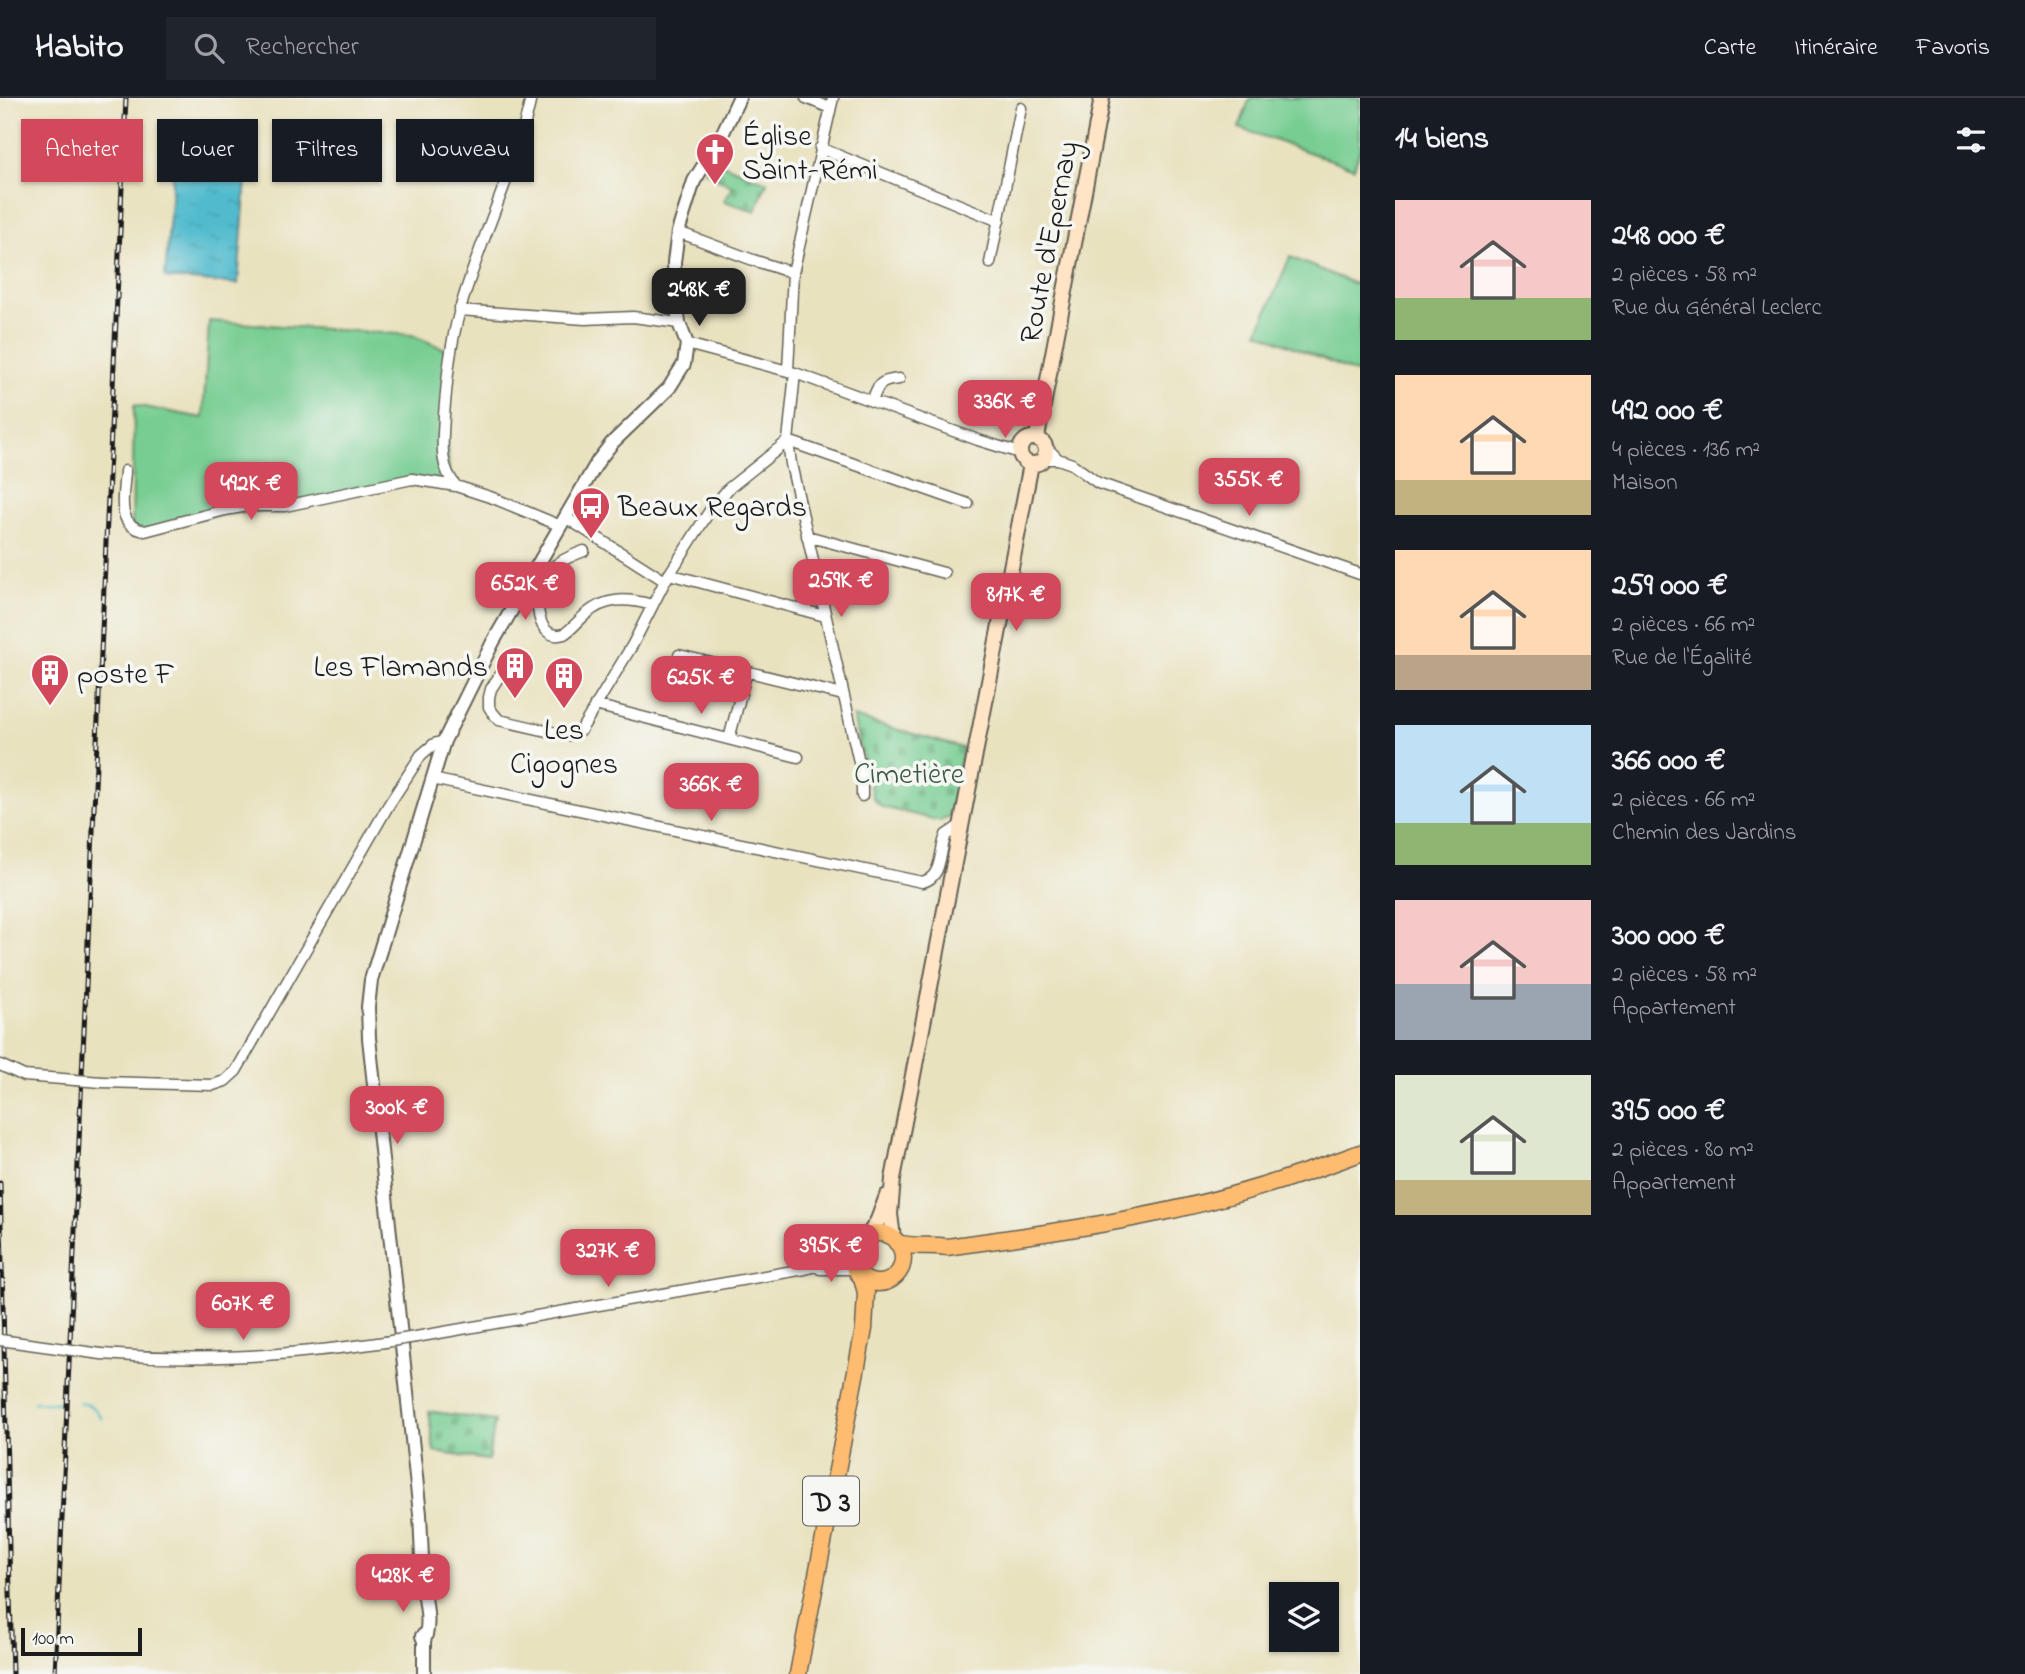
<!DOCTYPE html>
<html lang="fr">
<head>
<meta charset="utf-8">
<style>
	:root { --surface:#171b24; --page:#20242c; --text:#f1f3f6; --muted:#9ea1a6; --line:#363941; --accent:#d1495b }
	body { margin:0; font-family:"Indie Flower",sans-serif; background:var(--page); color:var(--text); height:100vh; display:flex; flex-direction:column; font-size:26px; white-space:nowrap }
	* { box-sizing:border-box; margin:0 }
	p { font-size:23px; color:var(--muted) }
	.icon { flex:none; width:38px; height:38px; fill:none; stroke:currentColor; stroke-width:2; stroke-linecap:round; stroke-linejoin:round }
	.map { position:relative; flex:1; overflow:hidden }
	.drawer { display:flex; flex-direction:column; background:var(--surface); width:665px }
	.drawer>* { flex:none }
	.guide { position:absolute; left:21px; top:21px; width:665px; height:63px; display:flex; gap:14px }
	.tools { position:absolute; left:1269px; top:1484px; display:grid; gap:14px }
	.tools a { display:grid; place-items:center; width:70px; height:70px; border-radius:0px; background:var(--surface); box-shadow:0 2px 5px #0004; font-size:35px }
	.scale { position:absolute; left:21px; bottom:18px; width:121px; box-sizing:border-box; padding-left:7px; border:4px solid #1c1c1c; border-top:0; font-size:19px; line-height:24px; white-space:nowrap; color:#1c1c1c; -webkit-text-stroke:5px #f6f6f2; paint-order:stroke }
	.price { position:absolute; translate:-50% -60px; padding:0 16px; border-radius:14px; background:var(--accent); color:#fff; font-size:23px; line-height:46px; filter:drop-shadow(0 2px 4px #0008) }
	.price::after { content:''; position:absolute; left:50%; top:42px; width:21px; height:16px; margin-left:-10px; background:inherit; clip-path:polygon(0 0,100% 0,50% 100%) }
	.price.current { background:#222; color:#fff }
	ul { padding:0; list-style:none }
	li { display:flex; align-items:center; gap:21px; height:175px; padding:0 35px }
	li span { display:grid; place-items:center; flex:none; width:196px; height:140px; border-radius:0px; color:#555 }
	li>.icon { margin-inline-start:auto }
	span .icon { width:84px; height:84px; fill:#fffc; stroke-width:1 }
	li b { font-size:30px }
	h2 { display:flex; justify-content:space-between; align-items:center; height:84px; padding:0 35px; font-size:30px }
	.pill { padding:0 24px; border-radius:0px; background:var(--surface); box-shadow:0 2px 5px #0004; font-size:24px; line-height:63px }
	.pill.current { background:var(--accent); color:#fff }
	header { display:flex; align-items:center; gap:42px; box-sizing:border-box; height:98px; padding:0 35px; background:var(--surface); border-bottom:2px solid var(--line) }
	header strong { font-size:33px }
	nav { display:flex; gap:38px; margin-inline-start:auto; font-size:24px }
	.search { width:490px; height:63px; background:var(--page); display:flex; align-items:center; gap:18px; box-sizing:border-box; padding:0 24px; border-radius:0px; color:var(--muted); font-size:26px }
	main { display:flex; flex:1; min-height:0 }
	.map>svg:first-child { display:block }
</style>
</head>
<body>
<header>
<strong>Habito</strong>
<div class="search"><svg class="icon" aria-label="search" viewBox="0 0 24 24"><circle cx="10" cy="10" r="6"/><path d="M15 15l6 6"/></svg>Rechercher</div>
<nav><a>Carte</a><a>Itinéraire</a><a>Favoris</a></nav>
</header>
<main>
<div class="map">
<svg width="1360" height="1576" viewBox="0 0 1360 1576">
	<defs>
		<pattern id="cemetery-stones" width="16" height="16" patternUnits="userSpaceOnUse" patternTransform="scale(1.75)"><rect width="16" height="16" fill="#77cd92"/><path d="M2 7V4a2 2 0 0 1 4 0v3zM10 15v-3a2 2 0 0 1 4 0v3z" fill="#66af7d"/></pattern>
		<pattern id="water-ripples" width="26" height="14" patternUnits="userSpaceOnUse" patternTransform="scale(1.75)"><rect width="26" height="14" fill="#51bbcd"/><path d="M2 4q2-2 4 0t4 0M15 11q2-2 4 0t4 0" fill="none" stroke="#46a0af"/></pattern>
	</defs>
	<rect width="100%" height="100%" fill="#f6f6f2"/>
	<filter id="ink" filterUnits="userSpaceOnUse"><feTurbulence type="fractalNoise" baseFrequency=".0143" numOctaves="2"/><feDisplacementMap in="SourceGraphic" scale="14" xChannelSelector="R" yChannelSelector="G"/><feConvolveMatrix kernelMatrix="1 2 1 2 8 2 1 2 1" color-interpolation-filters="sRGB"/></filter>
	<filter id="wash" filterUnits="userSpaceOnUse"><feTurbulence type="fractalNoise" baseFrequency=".00686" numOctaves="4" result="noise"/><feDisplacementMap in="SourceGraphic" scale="28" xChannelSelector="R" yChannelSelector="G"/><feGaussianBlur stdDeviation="1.57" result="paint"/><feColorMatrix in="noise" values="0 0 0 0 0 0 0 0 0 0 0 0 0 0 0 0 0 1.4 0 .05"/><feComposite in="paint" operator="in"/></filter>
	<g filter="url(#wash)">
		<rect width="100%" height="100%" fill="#e9e2bf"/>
		<path fill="url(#cemetery-stones)" stroke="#4a7457" stroke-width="2" d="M712 62 767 84 755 113 724 103 732 88 716 80 717 78 705 73Z
			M853 619 963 650 949 718 941 723 882 709 873 700Z
			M429 1313 495 1323 488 1362 434 1354Z"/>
		<path fill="#77cd92" stroke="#4a7457" stroke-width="2" d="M1250 0H1360V52L1354 70 1239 30Z
			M1290 159 1360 188V277L1258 234Z
			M209 223 412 237 445 251 449 379 189 422 132 436 134 307 203 320Z"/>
		<path fill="url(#water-ripples)" stroke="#366c74" stroke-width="2" d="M175 49 248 55 238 186 165 180Z"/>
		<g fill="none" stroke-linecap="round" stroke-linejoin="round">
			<path stroke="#51bbcd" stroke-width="2.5" d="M34 1304 60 1305
				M79 1305C92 1306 96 1311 102 1321"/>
		</g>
	</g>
	<g filter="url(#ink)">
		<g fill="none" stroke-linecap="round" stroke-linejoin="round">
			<defs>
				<path id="minor" d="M806 0 830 10
					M820 50 999 123
					M678 134 753 162 793 175
					M990 165 1021 10
					M459 212 585 221 633 219 679 225
					M687 246 795 275 978 342 1020 355
					M788 272 793 175 833 0
					M872 303C879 285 880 283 899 281
					M1043 361H1058L1046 349
					M1058 361 1072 366 1098 385 1360 476
					M125 373C124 396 114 428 145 433L225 412 248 408H285L412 381 456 388 493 400 561 428
					M456 388C438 367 443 343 444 317 447 282 450 246 460 212 480 140 515 74 531 0
					M565 419 665 483
					M807 438 944 475
					M584 453C568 459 552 466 543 481 533 498 536 545 564 536 572 531 578 523 585 517 605 499 627 500 652 507
					M669 476 825 518
					M679 557 843 597
					M505 569 491 591 489 599V609L493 615 499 622 565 637H571L581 632 633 546 665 483 709 414 728 391 788 343 795 275
					M595 607 798 659
					M729 641 747 573
					M432 681 922 784C943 780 939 753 946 737L961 727
					M862 698V677L791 366 788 343 968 406
					M0 967 24 978 75 982
					M102 984 213 987 225 983 236 973 388 708 421 657 434 646 444 643
					M820 1171H856
					M416 1239 805 1171 835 1162 854 1152
					M101 1256C200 1264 287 1258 385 1244"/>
				<path id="tertiary" d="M422 1538 424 1543V1576
					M424 1543C432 1523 424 1503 423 1483 422 1460 421 1438 420 1416L369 940 368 909 371 882 444 643 493 544 598 363 612 345 669 290 684 266 687 246 679 225 675 194 674 164 678 134 694 83 720 41 739 0"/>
				<path id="secondary" d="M1037 339 1102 0
					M1020 353a13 13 0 1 1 26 0a13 13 0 1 1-26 0Z
					M869 1137 878 1122 887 1098
					M893 1140 890 1116 893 1081 1031 366"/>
				<path id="primary" d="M853 1160a25 25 0 1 1 50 0a25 25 0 1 1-50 0Z
					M897 1145C914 1150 930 1146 947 1149 1011 1140 1075 1132 1138 1119 1214 1105 1288 1082 1360 1055
					M798 1576 864 1231 866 1195 862 1179"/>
			</defs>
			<use href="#minor" stroke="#646155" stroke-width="13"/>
			<use href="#tertiary" stroke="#646155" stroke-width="16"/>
			<use href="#secondary" stroke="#646155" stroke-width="18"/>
			<use href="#primary" stroke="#646155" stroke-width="19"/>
			<use href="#minor" stroke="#fff" stroke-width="10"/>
			<use href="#tertiary" stroke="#fff" stroke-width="12"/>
			<use href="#secondary" stroke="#ffe4c6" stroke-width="14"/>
			<use href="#primary" stroke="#febc70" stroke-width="16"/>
			<defs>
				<path id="rail" d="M0 1085 12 1576
					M55 1576 126 0"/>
			</defs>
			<use href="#rail" stroke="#1c1c1c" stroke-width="5"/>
			<use href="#rail" stroke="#f6f6f2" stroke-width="2.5" stroke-dasharray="8" stroke-linecap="butt"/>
			<defs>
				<path id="minor-bridge" d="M75 982 102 984
					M0 1242 101 1256
					M385 1244 416 1239"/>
			</defs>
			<use href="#minor-bridge" stroke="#646155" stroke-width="13" stroke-linecap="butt"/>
			<use href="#minor-bridge" stroke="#fff" stroke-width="10"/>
		</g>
	</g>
	<defs>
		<symbol id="church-pin" viewBox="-11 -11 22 30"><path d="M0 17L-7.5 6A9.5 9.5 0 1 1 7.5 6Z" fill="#d1495b" stroke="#f6f6f2"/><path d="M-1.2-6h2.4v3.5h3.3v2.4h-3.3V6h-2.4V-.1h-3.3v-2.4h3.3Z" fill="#fff"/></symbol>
		<symbol id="bus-pin" viewBox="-11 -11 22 30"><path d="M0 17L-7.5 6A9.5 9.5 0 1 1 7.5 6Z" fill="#d1495b" stroke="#f6f6f2"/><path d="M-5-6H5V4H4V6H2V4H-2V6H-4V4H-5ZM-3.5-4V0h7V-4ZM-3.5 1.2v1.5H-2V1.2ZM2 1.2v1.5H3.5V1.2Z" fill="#fff"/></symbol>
		<symbol id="building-pin" viewBox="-11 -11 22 30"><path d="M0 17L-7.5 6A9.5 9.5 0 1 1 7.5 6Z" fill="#d1495b" stroke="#f6f6f2"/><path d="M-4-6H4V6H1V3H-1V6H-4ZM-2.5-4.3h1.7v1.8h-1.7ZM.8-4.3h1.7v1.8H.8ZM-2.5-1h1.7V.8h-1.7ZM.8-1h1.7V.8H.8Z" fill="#fff"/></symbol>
	</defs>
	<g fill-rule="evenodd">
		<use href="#church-pin" x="693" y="32" width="44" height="60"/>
		<use href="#bus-pin" x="569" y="386" width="44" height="60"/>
		<use href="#building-pin" x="493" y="546" width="44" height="60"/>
		<use href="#building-pin" x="28" y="553" width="44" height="60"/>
		<use href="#building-pin" x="542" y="556" width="44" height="60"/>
	</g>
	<g text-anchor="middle" stroke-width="7" stroke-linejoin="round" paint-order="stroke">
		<rect fill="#f6f6f2" stroke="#5d5d5c" stroke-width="2" x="803" y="1378.5" width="56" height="49" rx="5"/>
		<g font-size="28" font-weight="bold" fill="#1c1c1c">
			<text x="831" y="1413">D 3</text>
		</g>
		<g font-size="30" fill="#1c1c1c" stroke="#f6f6f2" text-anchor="start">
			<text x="742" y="47">Église<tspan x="742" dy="34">Saint-Rémi</tspan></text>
			<text x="618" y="418">Beaux Regards</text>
			<text x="488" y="578" text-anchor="end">Les Flamands</text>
			<text x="77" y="585">poste F</text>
			<text x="564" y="641" text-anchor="middle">Les<tspan x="564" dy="34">Cigognes</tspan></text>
		</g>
		<g font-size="30" fill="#1c1c1c" stroke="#f6f6f2">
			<text transform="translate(1048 144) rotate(-79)" y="10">Route d'Epernay</text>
		</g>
		<g font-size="30" fill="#3c5a45" stroke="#f6f6f2">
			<text x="909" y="685">Cimetière</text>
		</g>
	</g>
</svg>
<div class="tools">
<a><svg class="icon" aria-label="layers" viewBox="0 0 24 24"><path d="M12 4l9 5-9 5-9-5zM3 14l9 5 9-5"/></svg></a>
</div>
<div class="scale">100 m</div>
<b class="price current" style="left:699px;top:230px">248K €</b>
<b class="price" style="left:1005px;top:342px">336K €</b>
<b class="price" style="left:1249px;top:420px">355K €</b>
<b class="price" style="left:251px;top:424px">492K €</b>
<b class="price" style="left:841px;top:521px">259K €</b>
<b class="price" style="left:525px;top:524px">652K €</b>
<b class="price" style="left:1016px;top:535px">817K €</b>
<b class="price" style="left:701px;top:618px">625K €</b>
<b class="price" style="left:711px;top:725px">366K €</b>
<b class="price" style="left:397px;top:1048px">300K €</b>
<b class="price" style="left:831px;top:1186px">395K €</b>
<b class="price" style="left:608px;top:1191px">327K €</b>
<b class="price" style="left:243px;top:1244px">607K €</b>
<b class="price" style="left:403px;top:1516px">428K €</b>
<div class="guide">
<a class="pill current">Acheter</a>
<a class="pill">Louer</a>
<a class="pill">Filtres</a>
<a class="pill">Nouveau</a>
</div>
</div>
<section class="drawer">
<h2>14 biens<svg class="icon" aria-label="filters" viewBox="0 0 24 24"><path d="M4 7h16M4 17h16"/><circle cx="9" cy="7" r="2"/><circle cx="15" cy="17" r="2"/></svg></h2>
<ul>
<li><span style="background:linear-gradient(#f6c9c9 70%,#8fb573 0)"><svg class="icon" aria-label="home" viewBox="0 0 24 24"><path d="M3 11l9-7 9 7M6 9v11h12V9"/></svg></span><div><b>248 000 €</b><p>2 pièces · 58 m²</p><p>Rue du Général Leclerc</p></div></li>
<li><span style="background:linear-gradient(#ffd9b3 75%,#c2b280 0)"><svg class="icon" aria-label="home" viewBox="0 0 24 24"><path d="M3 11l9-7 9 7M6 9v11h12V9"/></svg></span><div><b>492 000 €</b><p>4 pièces · 136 m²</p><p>Maison</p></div></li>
<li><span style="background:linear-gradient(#ffd9b3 75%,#b9a48a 0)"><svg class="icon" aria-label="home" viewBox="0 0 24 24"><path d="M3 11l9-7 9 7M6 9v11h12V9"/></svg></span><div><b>259 000 €</b><p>2 pièces · 66 m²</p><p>Rue de l'Égalité</p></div></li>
<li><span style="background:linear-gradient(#bfe0f5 70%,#8fb573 0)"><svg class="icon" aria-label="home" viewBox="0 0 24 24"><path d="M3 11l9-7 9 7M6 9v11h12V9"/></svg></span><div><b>366 000 €</b><p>2 pièces · 66 m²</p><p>Chemin des Jardins</p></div></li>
<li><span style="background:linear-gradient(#f6c9c9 60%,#9aa5b1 0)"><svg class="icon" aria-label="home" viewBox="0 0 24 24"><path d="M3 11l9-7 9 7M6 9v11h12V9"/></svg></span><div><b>300 000 €</b><p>2 pièces · 58 m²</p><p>Appartement</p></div></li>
<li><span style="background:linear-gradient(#dfe7d0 75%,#c2b280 0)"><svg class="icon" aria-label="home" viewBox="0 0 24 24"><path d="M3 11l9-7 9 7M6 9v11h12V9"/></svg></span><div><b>395 000 €</b><p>2 pièces · 80 m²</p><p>Appartement</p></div></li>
</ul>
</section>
</main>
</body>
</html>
